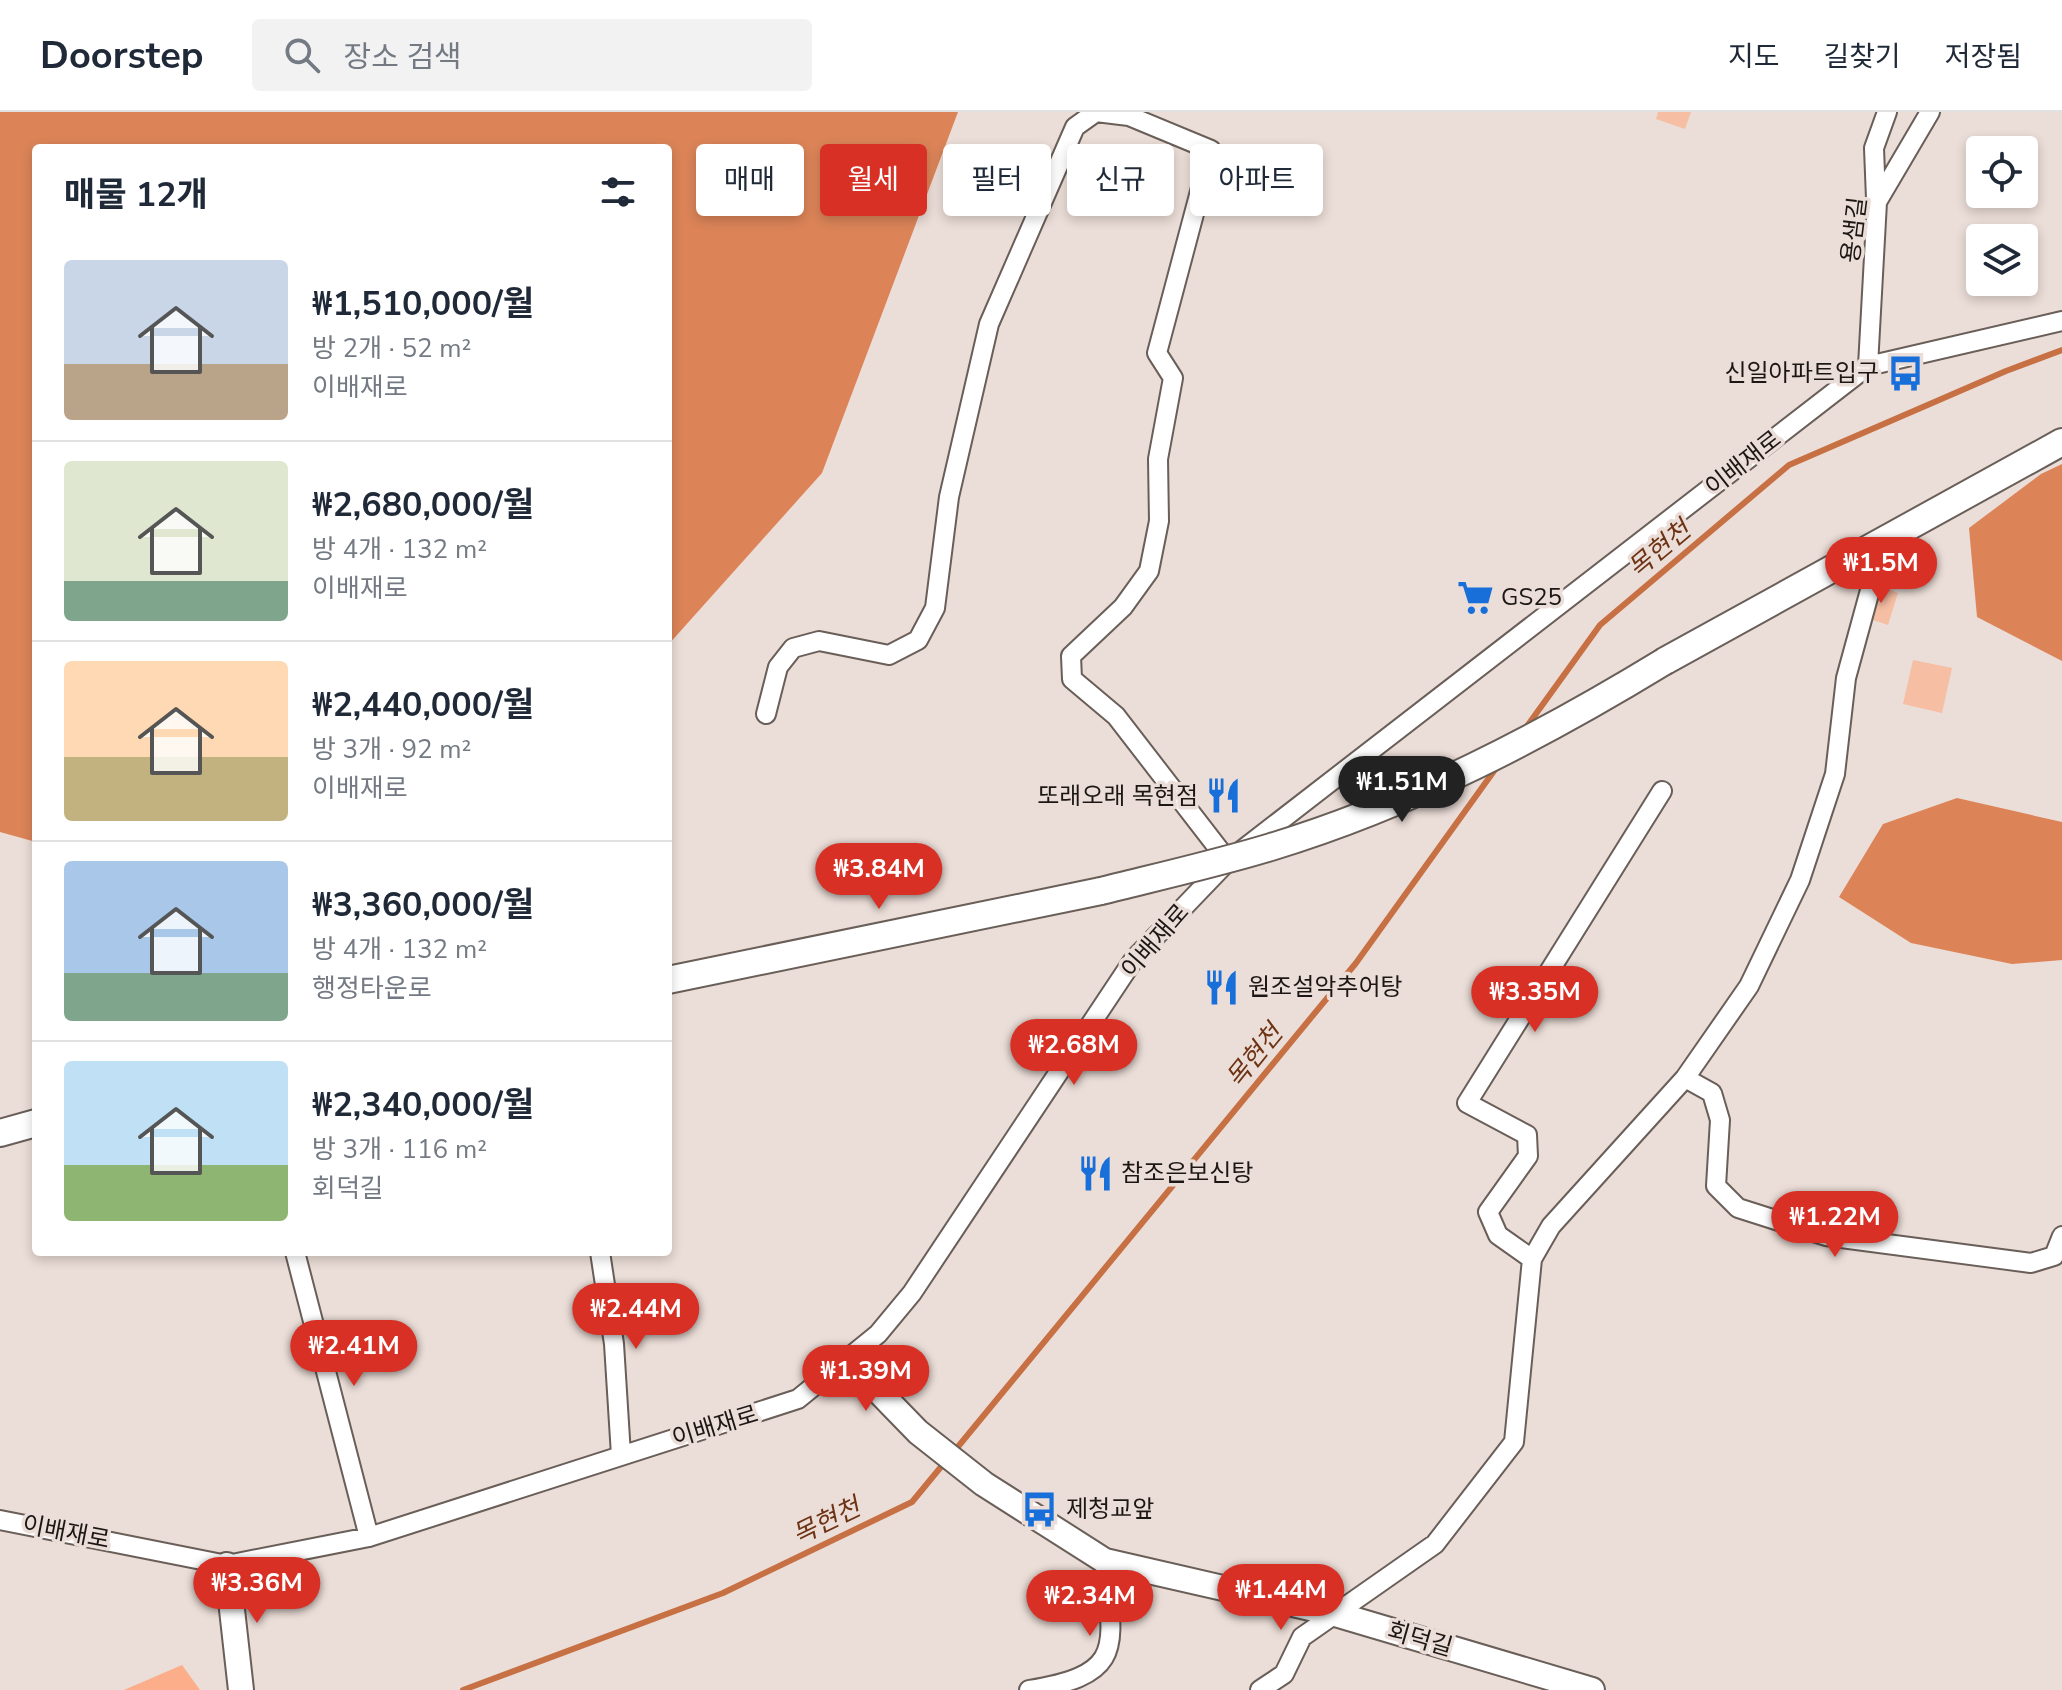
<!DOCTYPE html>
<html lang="ko">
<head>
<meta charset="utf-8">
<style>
	:root { --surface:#fff; --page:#f2f2f3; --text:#1f2937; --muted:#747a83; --line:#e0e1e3; --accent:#d93025 }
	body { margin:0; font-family:"Nunito Sans","Noto Sans KR",sans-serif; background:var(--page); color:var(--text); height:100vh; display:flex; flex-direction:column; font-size:30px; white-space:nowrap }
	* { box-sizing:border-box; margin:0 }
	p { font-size:26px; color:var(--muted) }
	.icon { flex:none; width:44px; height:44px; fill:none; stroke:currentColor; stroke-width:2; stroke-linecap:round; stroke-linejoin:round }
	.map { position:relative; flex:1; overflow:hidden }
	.details { position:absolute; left:32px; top:32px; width:640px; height:1112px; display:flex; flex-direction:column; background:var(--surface); border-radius:8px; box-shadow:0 4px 12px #0003 }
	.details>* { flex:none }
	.top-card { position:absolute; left:696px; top:32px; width:760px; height:72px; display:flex; gap:16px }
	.tools { position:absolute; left:1966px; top:24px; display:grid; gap:16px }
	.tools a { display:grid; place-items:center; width:72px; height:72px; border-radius:8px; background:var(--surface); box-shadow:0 4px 12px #0003; font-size:40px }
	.price { position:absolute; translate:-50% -68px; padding:0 18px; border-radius:28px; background:var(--accent); color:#fff; font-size:26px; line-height:52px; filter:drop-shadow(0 2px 4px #0008) }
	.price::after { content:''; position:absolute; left:50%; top:48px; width:24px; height:18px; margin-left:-12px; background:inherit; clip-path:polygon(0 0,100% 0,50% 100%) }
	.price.selected { background:#222; color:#fff }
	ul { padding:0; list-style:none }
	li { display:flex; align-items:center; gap:24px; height:200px; padding:0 32px }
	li+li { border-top:2px solid var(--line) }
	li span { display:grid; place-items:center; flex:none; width:224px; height:160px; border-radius:8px; color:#555 }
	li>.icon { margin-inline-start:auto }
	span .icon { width:96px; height:96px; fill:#fffc; stroke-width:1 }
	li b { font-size:34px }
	h2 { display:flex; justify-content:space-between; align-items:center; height:96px; padding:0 32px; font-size:34px }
	.tag { padding:0 28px; border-radius:8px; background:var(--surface); box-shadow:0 4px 12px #0003; font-size:28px; line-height:72px }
	.tag.selected { background:var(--accent); color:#fff }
	header { display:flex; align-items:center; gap:48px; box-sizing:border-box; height:112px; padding:0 40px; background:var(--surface); border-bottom:2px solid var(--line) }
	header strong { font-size:38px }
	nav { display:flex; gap:44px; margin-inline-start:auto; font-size:28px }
	.search { width:560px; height:72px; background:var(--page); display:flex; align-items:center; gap:20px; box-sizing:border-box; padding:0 28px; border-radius:8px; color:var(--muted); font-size:30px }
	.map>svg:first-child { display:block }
</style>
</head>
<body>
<header>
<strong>Doorstep</strong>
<div class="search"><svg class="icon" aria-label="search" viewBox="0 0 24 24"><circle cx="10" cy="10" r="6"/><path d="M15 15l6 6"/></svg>장소 검색</div>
<nav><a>지도</a><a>길찾기</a><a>저장됨</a></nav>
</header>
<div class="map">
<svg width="2062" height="1578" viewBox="0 0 2062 1578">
	<rect width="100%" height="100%" fill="#ebddd7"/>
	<path fill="#fbae89" d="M182 1553 200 1578H124Z"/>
	<path fill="#dc8458" d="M0 0H958L822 361 668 533V36H36V730L0 720Z
		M2062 352V549L1977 505 1969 416 2041 362Z
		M1957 686 2062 710V848L2012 852 1911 831 1839 785 1883 712Z"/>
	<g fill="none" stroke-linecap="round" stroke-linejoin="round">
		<path stroke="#c67043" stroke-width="6" d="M1525 617 1600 513 1789 353 2006 259 2062 238
			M952 1342 1356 851 1499 652
			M463 1578 723 1481 912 1390 945 1350"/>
	</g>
	<path fill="#f6bea3" d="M1658 0H1691L1685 17 1656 7Z
		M1875 473 1898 481 1888 513 1864 505Z
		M1913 548 1952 556 1942 601 1903 592Z"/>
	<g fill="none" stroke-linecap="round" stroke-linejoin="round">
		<defs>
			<path id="minor" d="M1876 87 1874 36 1887 0
				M1868 254 1877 90 1930 0
				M766 602 778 555 793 536 819 529 889 543 918 528 935 496 949 385 989 212 1075 15 1096 0 1129 4 1211 38 1157 241 1173 266 1158 347 1159 409 1149 459 1123 495 1071 544 1072 567 1116 604 1228 749
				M1685 966 1712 981 1720 1008 1716 1074 1738 1096 1826 1124 2031 1151 2054 1144 2062 1124
				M295 1140 369 1425
				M600 1140 614 1232 621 1343
				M1532 1147 1498 1123 1488 1100 1528 1044 1527 1023 1467 991 1662 679
				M0 1408 227 1453 369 1425 798 1287 878 1222 912 1181 1134 847 1228 749 1868 254 2062 209
				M1029 1578C1128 1562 1112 1534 1105 1449
				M1260 1578 1284 1562 1302 1525 1435 1432 1514 1330 1532 1147 1551 1114 1685 966 1749 874 1800 768 1835 662 1846 566 1884 427"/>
			<path id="tertiary" d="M848 1248 918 1320 984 1372 1105 1449 1332 1501 1592 1578
				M227 1453 241 1578"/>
			<path id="secondary" d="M1665 549 2062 330
				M668 868 1101 779
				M0 1021 36 1011"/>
		</defs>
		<use href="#minor" stroke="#695e58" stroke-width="22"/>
		<use href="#tertiary" stroke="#695e58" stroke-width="28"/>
		<use href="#secondary" stroke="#695e58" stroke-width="30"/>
		<use href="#minor" stroke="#fff" stroke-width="18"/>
		<use href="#tertiary" stroke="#fff" stroke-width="24"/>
		<use href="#secondary" stroke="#fff" stroke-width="26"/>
		<defs>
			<path id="secondary-bridge" d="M1101 779C1157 765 1215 752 1271 735 1410 693 1542 624 1665 549"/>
		</defs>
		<use href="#secondary-bridge" stroke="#695e58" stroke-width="30" stroke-linecap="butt"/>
		<use href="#secondary-bridge" stroke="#fff" stroke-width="26"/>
	</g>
	<defs>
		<symbol id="bus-bare" viewBox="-9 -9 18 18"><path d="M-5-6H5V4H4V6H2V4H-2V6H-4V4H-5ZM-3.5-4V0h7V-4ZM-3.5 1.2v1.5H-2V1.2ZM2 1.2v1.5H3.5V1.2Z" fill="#186fd9" stroke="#ebddd7" stroke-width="2.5" paint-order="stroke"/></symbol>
		<symbol id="supermarket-bare" viewBox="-9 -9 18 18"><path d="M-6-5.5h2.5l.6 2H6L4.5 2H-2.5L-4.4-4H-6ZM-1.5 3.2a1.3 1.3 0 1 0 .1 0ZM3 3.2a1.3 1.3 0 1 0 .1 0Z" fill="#186fd9" stroke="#ebddd7" stroke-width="2.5" paint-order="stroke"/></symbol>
		<symbol id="restaurant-bare" viewBox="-9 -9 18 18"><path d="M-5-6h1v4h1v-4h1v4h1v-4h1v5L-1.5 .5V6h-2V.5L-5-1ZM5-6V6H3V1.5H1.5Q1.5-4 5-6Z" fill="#186fd9" stroke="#ebddd7" stroke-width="2.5" paint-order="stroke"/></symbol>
	</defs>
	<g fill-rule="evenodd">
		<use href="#bus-bare" x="1880" y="236" width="51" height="51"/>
		<use href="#supermarket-bare" x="1450" y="460" width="51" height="51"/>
		<use href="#restaurant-bare" x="1198" y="658" width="51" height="51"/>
		<use href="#restaurant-bare" x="1196" y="850" width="51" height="51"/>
		<use href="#restaurant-bare" x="1070" y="1036" width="51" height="51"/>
		<use href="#bus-bare" x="1014" y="1372" width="51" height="51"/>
	</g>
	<g text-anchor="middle" stroke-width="7" stroke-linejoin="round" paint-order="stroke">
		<g font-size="24" fill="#1c1715" stroke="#ebddd7">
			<text transform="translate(1854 118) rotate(-83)" y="8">용샘길</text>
			<text transform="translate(1743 351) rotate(-38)" y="8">이배재로</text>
			<text transform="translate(1155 829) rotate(-49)" y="8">이배재로</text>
			<text transform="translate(715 1314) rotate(-17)" y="8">이배재로</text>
			<text transform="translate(66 1420) rotate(11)" y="8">이배재로</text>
			<text transform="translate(1420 1527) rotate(16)" y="8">회덕길</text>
		</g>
		<g font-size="24" fill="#1c1715" stroke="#ebddd7" text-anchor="start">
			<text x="1879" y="269" text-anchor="end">신일아파트입구</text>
			<text x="1501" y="493">GS25</text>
			<text x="1198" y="692" text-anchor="end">또래오래 목현점</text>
			<text x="1248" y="883">원조설악추어탕</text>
			<text x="1121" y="1069">참조은보신탕</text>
			<text x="1066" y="1405">제청교앞</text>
		</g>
		<g font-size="26" font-style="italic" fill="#6d3314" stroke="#ebddd7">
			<text transform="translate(1659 437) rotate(-40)" y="9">목현천</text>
			<text transform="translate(1254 944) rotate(-51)" y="9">목현천</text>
			<text transform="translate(826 1409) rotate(-26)" y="9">목현천</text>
		</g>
	</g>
</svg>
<div class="tools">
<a><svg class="icon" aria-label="locate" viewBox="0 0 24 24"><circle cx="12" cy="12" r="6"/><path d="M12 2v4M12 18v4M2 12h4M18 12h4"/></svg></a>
<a><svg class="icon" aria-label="layers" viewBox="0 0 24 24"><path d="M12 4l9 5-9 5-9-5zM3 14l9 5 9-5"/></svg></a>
</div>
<b class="price" style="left:1881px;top:493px">₩1.5M</b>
<b class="price selected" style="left:1402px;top:712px">₩1.51M</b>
<b class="price" style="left:879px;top:799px">₩3.84M</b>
<b class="price" style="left:1535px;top:922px">₩3.35M</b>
<b class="price" style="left:1074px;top:975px">₩2.68M</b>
<b class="price" style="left:1835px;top:1147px">₩1.22M</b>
<b class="price" style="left:636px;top:1239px">₩2.44M</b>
<b class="price" style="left:354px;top:1276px">₩2.41M</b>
<b class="price" style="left:866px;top:1301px">₩1.39M</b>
<b class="price" style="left:257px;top:1513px">₩3.36M</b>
<b class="price" style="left:1281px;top:1520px">₩1.44M</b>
<b class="price" style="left:1090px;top:1526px">₩2.34M</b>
<div class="top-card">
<a class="tag">매매</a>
<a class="tag selected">월세</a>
<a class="tag">필터</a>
<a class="tag">신규</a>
<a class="tag">아파트</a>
</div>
<section class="details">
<h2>매물 12개<svg class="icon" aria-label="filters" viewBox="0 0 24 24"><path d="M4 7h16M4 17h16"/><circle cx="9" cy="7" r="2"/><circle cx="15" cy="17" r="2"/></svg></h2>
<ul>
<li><span style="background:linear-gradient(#c9d6e8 65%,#b9a48a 0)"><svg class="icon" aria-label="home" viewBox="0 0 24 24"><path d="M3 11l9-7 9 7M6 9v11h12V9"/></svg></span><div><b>₩1,510,000/월</b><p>방 2개 · 52 m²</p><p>이배재로</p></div></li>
<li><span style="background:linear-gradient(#dfe7d0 75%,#7fa58c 0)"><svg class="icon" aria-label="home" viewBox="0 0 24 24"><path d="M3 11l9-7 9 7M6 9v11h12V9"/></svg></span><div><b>₩2,680,000/월</b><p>방 4개 · 132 m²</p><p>이배재로</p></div></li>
<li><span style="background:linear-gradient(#ffd9b3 60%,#c2b280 0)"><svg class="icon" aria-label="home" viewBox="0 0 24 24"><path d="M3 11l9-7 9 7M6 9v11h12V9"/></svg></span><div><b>₩2,440,000/월</b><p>방 3개 · 92 m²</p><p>이배재로</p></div></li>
<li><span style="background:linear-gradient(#a9c7e8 70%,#7fa58c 0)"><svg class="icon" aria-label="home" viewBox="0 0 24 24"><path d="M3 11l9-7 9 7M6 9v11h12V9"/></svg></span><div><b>₩3,360,000/월</b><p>방 4개 · 132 m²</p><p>행정타운로</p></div></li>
<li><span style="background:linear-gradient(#bfe0f5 65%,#8fb573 0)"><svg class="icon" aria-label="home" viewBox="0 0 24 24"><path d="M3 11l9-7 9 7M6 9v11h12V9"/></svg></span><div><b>₩2,340,000/월</b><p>방 3개 · 116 m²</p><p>회덕길</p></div></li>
</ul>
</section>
</div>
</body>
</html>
